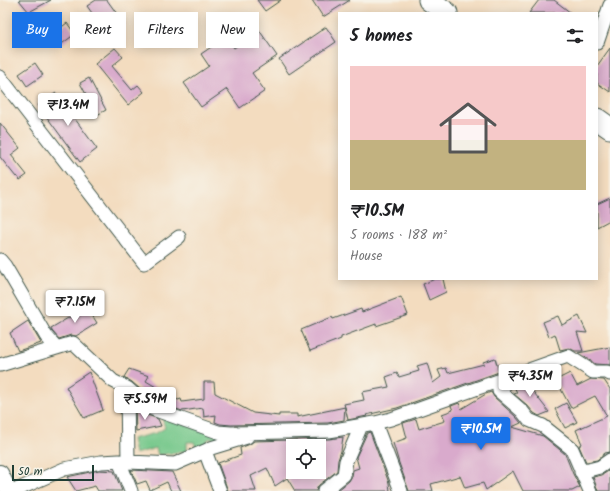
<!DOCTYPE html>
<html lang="en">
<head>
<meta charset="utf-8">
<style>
	:root { --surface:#fff; --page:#f6f6f6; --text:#202124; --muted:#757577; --line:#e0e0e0; --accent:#1a73e8 }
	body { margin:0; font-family:Kalam,sans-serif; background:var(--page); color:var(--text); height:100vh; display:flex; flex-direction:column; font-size:15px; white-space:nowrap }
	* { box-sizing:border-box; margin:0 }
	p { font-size:13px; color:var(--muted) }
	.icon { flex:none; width:22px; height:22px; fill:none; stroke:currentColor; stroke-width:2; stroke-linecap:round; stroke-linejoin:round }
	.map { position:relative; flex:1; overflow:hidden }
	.drawer { position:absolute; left:338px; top:12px; width:260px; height:268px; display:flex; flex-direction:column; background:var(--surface); border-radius:0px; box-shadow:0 2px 10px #0003 }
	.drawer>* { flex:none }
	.banner { position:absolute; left:12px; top:12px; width:266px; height:36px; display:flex; gap:8px }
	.buttons { position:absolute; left:286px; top:439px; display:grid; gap:8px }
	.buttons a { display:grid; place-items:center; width:40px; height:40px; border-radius:0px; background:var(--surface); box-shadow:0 2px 10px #0003; font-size:20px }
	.scale { position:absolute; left:12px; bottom:10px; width:82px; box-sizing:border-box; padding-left:4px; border:2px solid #1f3d34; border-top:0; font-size:11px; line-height:14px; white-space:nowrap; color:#1f3d34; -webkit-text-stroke:3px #f7f3e8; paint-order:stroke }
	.price { position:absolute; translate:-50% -34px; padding:0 9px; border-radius:4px; background:#fff; color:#222; font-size:13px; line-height:26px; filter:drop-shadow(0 1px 2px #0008) }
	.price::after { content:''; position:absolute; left:50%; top:24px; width:12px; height:9px; margin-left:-6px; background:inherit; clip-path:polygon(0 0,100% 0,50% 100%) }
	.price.current { background:var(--accent); color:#fff }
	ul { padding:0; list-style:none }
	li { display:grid; align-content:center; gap:8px; height:212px; padding:0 12px }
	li+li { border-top:1px solid var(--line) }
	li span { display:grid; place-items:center; height:124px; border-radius:0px; color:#555 }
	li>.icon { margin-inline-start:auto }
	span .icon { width:72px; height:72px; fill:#fffc; stroke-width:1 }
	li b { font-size:17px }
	h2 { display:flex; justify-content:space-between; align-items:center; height:48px; padding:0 12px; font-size:17px }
	.chip { padding:0 14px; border-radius:0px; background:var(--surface); box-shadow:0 2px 10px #0003; font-size:14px; line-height:36px }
	.chip.current { background:var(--accent); color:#fff }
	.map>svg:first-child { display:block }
</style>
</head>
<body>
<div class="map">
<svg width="610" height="491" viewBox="0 0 610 491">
	<rect width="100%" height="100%" fill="#f7f3e8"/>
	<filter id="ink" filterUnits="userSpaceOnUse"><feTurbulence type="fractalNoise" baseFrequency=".025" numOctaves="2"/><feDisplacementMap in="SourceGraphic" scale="8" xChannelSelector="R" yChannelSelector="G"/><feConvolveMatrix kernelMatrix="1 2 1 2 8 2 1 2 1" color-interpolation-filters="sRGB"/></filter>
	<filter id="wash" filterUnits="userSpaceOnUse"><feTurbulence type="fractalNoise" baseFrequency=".012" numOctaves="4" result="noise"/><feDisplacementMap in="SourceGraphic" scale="16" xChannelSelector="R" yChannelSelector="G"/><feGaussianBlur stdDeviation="0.9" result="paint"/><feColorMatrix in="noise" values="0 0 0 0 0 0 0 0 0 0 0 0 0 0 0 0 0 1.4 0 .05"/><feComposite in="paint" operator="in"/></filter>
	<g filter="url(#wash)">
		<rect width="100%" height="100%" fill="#f3dcbf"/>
		<path fill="#75c78a" stroke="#4a825f" d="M162 417 226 437 216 441 212 438 208 439 207 445 196 447 194 442H187V451L158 455 156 448 135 454 132 439 156 433 165 428Z"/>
		<g id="blocks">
			<path fill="#d9aacc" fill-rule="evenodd" d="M19 0H51L29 12Z
				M96 0H107L125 25 109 37 87 6Z
				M257 0H281L265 11Z
				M312 0H350L323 17Z
				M539 0H554L571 13H529Z
				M67 23 75 34 59 46 51 35Z
				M326 27 336 42 289 74 279 59Z
				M259 30 277 56 252 73 265 91 240 108 227 89 201 107 184 83 209 66 201 54 226 37 234 48Z
				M115 48 123 57 112 66 132 90 138 85 144 92 128 105 95 64Z
				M610 48V92L597 83V66Z
				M35 63 43 75 27 86 19 74Z
				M89 78 106 110 97 115 80 83Z
				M56 93 97 149 80 162 38 105Z
				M0 123 20 148 11 155 27 175 20 180 17 176 16 177 0 157Z
				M610 198V220L597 227V204Z
				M435 279H443L446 292 429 300 423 284Z
				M401 297 408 315 376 326V324L341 337V339L310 351 301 330 332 317 333 319 361 309 362 312Z
				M87 307 97 323 76 336 71 335 59 339 52 331 51 328Z
				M558 316 562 325 579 316 587 333 577 332 583 351H575L569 348 560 350 555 334 549 337 543 322Z
				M28 321 41 343 18 351 10 333Z
				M610 347V365L595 364 591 361V360L588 359 578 353Z
				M495 358 499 372 397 408 366 415 367 416 348 420 345 407 344 420 328 423 231 425 220 424 215 422 216 415 204 417 203 408 182 411 159 403 149 397 132 382 124 377 129 369 149 376 146 381 178 400 181 399 182 402 204 399V382H214L215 393 253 413 279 416V414H297V417L345 407 344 404 364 400 362 392 389 387 386 377 397 373 399 377 419 371 417 366 427 363 433 383 441 377 438 370 446 368 448 373 484 364 483 362Z
				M89 372 103 410 84 418 66 387Z
				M570 373 577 386 591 379 604 380 610 389V452L605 453 597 460 586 462 579 446 582 444 576 430 607 416 595 396 571 408 556 380Z
				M524 380 549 412 539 416 534 413 527 405 514 394 517 393 514 386 517 382Z
				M491 392 494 397 516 417 521 423 512 427 543 436 565 454 573 474 580 487 572 491H523L513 471 486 490 483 483 465 488 460 476 431 484 433 491H409L399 463 393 443 407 438 403 423 416 419 419 429 445 421 442 414 453 410 451 406 459 403 461 409 486 394Z
				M566 403 577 422 565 428 555 409Z
				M135 406 145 414 158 419 161 426 136 431Z
				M370 432 389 483 390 491H337L349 481 352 476 353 470 359 468 356 457 367 433Z
				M343 437 341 451 338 460 337 471 319 485 317 488 316 491H295L287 478 275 486 267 468 251 476 256 491H228L218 463 241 455 240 448 250 444 254 441 329 439ZM293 446H319V472H293Z
				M99 470 114 471 122 491H98L95 486 76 491 67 477Z
				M131 470 172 472 181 491H171L167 482 150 490 146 481 137 484Z
				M610 470V491H598L593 477 602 475Z"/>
		</g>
	</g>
	<g filter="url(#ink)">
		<use href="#blocks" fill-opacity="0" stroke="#3f5549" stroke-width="1"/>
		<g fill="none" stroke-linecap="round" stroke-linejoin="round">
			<defs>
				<path id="minor" d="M597 43 610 5
					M0 77 144 263 179 237
					M0 260 5 266 46 336 57 348
					M0 365 73 343 113 381 127 388 150 408 218 432 231 433 329 431 375 423 391 419 568 356 593 372H607L610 374
					M511 378 499 391 522 411 529 420 543 426 572 449 590 491
					M127 388 128 462 175 464 205 451 211 448 247 437
					M375 423 401 491
					M205 451 220 491
					M119 461 131 491
					M581 472 600 467 610 460
					M14 491 64 469 101 462 119 461 128 462
					M324 491 344 475 346 461 361 426"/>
				<path id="tertiary" d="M0 473 9 491"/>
				<path id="trunk" d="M429 0 447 13
					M597 119 610 128"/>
			</defs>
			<use href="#minor" stroke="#3f5549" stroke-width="15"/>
			<use href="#tertiary" stroke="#3f5549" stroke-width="18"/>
			<use href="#trunk" stroke="#3f5549" stroke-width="23"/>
			<use href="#minor" stroke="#fff" stroke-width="13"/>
			<use href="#tertiary" stroke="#fff" stroke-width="16"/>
			<use href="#trunk" stroke="#fff" stroke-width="21"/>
		</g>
	</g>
</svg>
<div class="buttons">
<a><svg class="icon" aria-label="locate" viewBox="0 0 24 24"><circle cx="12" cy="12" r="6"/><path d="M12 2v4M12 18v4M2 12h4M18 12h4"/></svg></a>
</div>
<div class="scale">50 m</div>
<b class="price" style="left:68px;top:127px">₹13.4M</b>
<b class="price" style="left:75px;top:324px">₹7.15M</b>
<b class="price" style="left:530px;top:398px">₹4.35M</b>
<b class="price" style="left:145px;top:421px">₹5.59M</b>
<b class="price current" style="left:481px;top:451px">₹10.5M</b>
<div class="banner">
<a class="chip current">Buy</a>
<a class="chip">Rent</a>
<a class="chip">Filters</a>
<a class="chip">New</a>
</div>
<section class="drawer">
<h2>5 homes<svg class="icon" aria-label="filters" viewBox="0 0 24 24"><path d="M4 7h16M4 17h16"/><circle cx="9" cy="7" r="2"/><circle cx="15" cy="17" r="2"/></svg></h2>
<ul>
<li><span style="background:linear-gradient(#f6c9c9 60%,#c2b280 0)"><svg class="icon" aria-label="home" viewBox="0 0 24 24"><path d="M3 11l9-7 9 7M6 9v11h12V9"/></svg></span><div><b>₹10.5M</b><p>5 rooms · 188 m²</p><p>House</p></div></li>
</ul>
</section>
</div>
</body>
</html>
